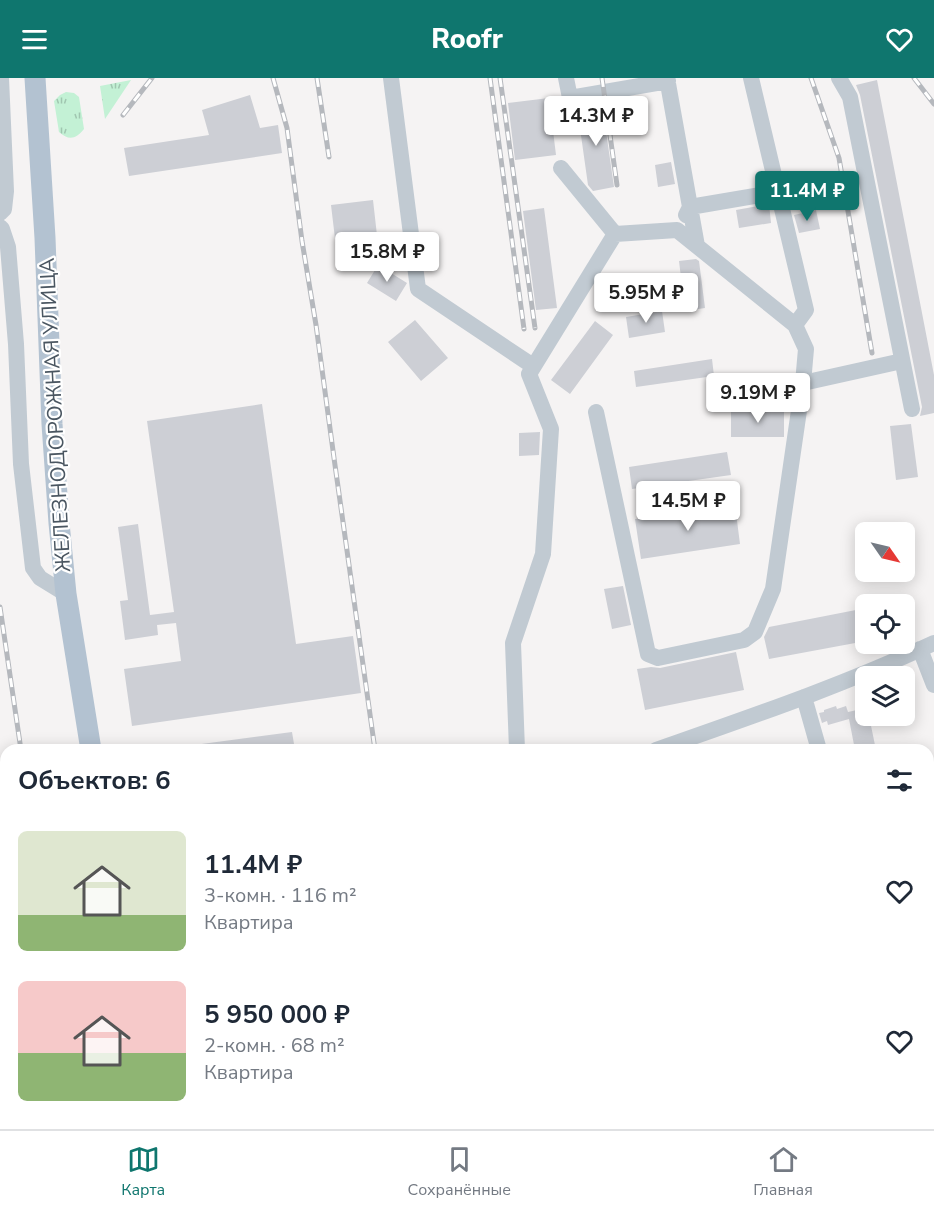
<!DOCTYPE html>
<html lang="ru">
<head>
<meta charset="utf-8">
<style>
	:root { --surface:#fff; --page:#f6f6f7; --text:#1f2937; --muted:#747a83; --line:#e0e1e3; --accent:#0f766e }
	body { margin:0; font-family:"Nunito Sans",sans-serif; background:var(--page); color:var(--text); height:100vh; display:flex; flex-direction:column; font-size:22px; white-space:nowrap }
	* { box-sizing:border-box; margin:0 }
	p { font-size:20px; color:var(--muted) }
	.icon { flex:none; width:33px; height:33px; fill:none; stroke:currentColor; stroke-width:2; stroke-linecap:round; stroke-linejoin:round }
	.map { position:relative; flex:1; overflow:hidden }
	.panel { position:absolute; left:0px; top:666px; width:934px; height:386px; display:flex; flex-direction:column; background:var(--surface); border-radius:18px 18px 0 0; box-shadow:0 3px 15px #0003 }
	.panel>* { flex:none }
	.needle { width:39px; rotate:124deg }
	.tools { position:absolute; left:855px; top:444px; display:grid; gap:12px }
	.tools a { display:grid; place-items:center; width:60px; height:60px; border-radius:9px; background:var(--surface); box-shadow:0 3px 15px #0003; font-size:30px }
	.price { position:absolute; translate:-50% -51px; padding:0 14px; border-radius:6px; background:#fff; color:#222; font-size:20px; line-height:39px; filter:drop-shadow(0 2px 3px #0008) }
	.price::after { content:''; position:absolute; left:50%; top:36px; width:18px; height:14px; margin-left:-9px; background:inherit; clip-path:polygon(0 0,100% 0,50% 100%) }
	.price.selected { background:var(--accent); color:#fff }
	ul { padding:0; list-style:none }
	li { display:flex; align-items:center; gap:18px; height:150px; padding:0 18px }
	li span { display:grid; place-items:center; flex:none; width:168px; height:120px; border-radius:9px; color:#555 }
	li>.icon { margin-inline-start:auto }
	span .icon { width:72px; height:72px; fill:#fffc; stroke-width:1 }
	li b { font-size:26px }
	h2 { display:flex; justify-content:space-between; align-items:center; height:72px; padding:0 18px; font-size:26px }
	header { display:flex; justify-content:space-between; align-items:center; height:78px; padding:0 18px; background:var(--accent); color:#fff; font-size:27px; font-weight:800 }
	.dock { display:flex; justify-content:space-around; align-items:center; height:84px; border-top:2px solid var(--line); background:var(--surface); font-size:16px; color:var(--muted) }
	.dock a { display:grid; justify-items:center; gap:3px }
	.dock .selected { color:var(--accent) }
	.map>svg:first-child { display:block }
</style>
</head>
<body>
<header><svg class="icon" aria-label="menu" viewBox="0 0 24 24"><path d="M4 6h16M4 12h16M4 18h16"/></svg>Roofr<svg class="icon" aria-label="heart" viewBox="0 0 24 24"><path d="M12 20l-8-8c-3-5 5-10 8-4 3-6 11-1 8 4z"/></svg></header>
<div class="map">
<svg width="934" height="1051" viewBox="0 0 934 1051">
	<defs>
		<pattern id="grass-tufts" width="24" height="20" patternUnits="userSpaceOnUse" patternTransform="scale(1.5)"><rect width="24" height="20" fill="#c3f1d5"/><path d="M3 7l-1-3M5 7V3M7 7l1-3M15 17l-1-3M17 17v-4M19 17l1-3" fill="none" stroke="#a0c6b0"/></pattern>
		<pattern id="forest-firs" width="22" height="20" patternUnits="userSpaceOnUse" patternTransform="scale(1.5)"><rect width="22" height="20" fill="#c3f1d5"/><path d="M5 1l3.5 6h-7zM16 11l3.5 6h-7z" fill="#a0c6b0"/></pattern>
	</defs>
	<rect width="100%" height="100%" fill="#f5f3f3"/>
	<path fill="url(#grass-tufts)" d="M131 2 105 41 100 8Z
		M66 14 74 15 79 19 84 51C76 61 69 63 59 54L54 23 60 17Z"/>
	<path fill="url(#forest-firs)" d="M0 718 6 744V804L0 803Z
		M6 814V1042L0 1022V962L5 955 4 931 0 932V817Z"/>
	<path fill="#cdcfd5" d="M877 2 934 297V335L920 338 922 329 860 17 856 7Z
		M250 17 260 50 278 47 282 75 129 98 124 70 209 57 202 32Z
		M549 20 556 77 515 82 508 25Z
		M602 25 614 109 593 113 588 107 577 29Z
		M671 84 675 106 658 109 655 87Z
		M373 122 379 175 348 179 347 167 336 169 331 127Z
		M769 126 771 145 739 150 736 132Z
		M544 130 557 230 536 232 523 133Z
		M816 132 820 151 799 155 794 137Z
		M696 181 699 183 705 230 685 233 679 183Z
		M378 187 407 205 396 223 367 205Z
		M662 233 665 254 629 260 626 239Z
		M415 242 448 280 421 303 388 264Z
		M595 243 613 257 570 316 551 302Z
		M712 281 714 298 636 309 634 293Z
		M262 326 296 566 353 558 361 615 132 648 124 591 181 583 176 545 157 547 158 557 125 562 120 523 128 522 118 449 138 446 150 537 174 534 147 343Z
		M731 333H784V359H731Z
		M911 346 918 399 896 402 890 348Z
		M540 354 539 377 519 378V355Z
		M727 374 731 397 632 411 629 389Z
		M735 427 740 466 641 481 635 441Z
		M623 508 631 547 612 551 604 511Z
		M861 531 866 553V563L769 581 764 559 769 549Z
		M736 574 744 612 645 632 637 591 651 589 660 590Z
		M836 628 837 631 846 628 848 634 866 630V638H869L876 672H855L849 641 828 647 827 643 822 645 819 635 824 634V632Z
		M292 654 295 672H194V667Z"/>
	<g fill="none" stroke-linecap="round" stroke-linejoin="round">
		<path stroke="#7ad0a6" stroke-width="2" stroke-dasharray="4.5 3" stroke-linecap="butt" d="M0 810 6 811"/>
		<path stroke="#c1cad2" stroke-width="16" d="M391 0 418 211 533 288
			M566 0 570 20 668 3
			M667 0 697 168
			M751 0 806 232 795 247
			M839 0 850 19 912 331
			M561 90 615 156
			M0 135 4 131 6 113 1 0
			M686 137 690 129 778 114
			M0 149 2 151 8 169 16 266 21 386 33 490 40 500 66 516
			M803 305 902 283
			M920 571 934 607
			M804 619 819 672
			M517 672 513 565 543 476 551 351 529 296 615 156 677 152 795 247 806 271 803 305 773 511 755 554 744 562 658 580 648 576 596 334
			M656 672C750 639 844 607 934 565
			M383 1046 384 1051
			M588 1046 589 1051
			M831 1046 832 1051"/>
		<path stroke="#b3c2d1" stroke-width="21" d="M35 0 45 160 52 346 59 445 66 516 91 672
			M208 1046 209 1051"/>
		<defs>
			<path id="rail" d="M273 0 287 50 302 163 316 247 334 380 375 672
				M317 0 329 79
				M490 0 524 251
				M500 0 535 250
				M602 0 617 107
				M811 0 839 80 872 275
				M914 0 934 26
				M123 37 152 0
				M0 529 21 672
				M68 1046 69 1051"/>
		</defs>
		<use href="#rail" stroke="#b5b8bd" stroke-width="5"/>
		<use href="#rail" stroke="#fff" stroke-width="3" stroke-dasharray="9" stroke-linecap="butt"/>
	</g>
	<g text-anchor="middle" stroke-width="4.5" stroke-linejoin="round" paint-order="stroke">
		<g font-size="21" fill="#4a5661" stroke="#fff">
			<text transform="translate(55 337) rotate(-93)" y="7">ЖЕЛЕЗНОДОРОЖНАЯ УЛИЦА</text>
		</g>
	</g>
</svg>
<div class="tools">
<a><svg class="needle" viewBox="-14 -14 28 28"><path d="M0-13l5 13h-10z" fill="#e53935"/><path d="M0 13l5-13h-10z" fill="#747a83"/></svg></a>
<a><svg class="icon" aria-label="locate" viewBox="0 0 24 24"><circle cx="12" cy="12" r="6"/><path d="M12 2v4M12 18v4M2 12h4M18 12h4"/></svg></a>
<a><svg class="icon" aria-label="layers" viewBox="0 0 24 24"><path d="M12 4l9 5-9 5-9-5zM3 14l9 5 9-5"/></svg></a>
</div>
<b class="price" style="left:596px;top:69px">14.3M ₽</b>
<b class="price selected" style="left:807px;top:144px">11.4M ₽</b>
<b class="price" style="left:387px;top:205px">15.8M ₽</b>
<b class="price" style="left:646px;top:246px">5.95M ₽</b>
<b class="price" style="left:758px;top:346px">9.19M ₽</b>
<b class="price" style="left:688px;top:454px">14.5M ₽</b>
<section class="panel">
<h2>Объектов: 6<svg class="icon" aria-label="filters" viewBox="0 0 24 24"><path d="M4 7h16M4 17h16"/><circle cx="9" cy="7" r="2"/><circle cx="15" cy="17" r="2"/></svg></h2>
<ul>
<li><span style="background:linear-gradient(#dfe7d0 70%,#8fb573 0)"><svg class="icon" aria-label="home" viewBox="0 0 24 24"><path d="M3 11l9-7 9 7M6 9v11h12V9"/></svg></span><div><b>11.4M ₽</b><p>3-комн. · 116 m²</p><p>Квартира</p></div><svg class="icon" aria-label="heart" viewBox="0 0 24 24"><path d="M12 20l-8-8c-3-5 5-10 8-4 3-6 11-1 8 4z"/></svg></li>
<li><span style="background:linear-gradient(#f6c9c9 60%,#8fb573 0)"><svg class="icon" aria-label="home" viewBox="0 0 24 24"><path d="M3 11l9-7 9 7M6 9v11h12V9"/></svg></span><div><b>5 950 000 ₽</b><p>2-комн. · 68 m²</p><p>Квартира</p></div><svg class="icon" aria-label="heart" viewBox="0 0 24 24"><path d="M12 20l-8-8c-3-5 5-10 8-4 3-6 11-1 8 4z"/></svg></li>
</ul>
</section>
</div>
<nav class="dock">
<a class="selected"><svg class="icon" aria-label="map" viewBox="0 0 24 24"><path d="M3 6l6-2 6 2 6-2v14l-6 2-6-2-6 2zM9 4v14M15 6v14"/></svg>Карта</a>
<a><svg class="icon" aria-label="saved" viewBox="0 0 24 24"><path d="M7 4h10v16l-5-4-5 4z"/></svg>Сохранённые</a>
<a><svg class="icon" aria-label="home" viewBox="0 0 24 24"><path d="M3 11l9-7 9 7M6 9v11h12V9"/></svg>Главная</a>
</nav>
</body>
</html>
